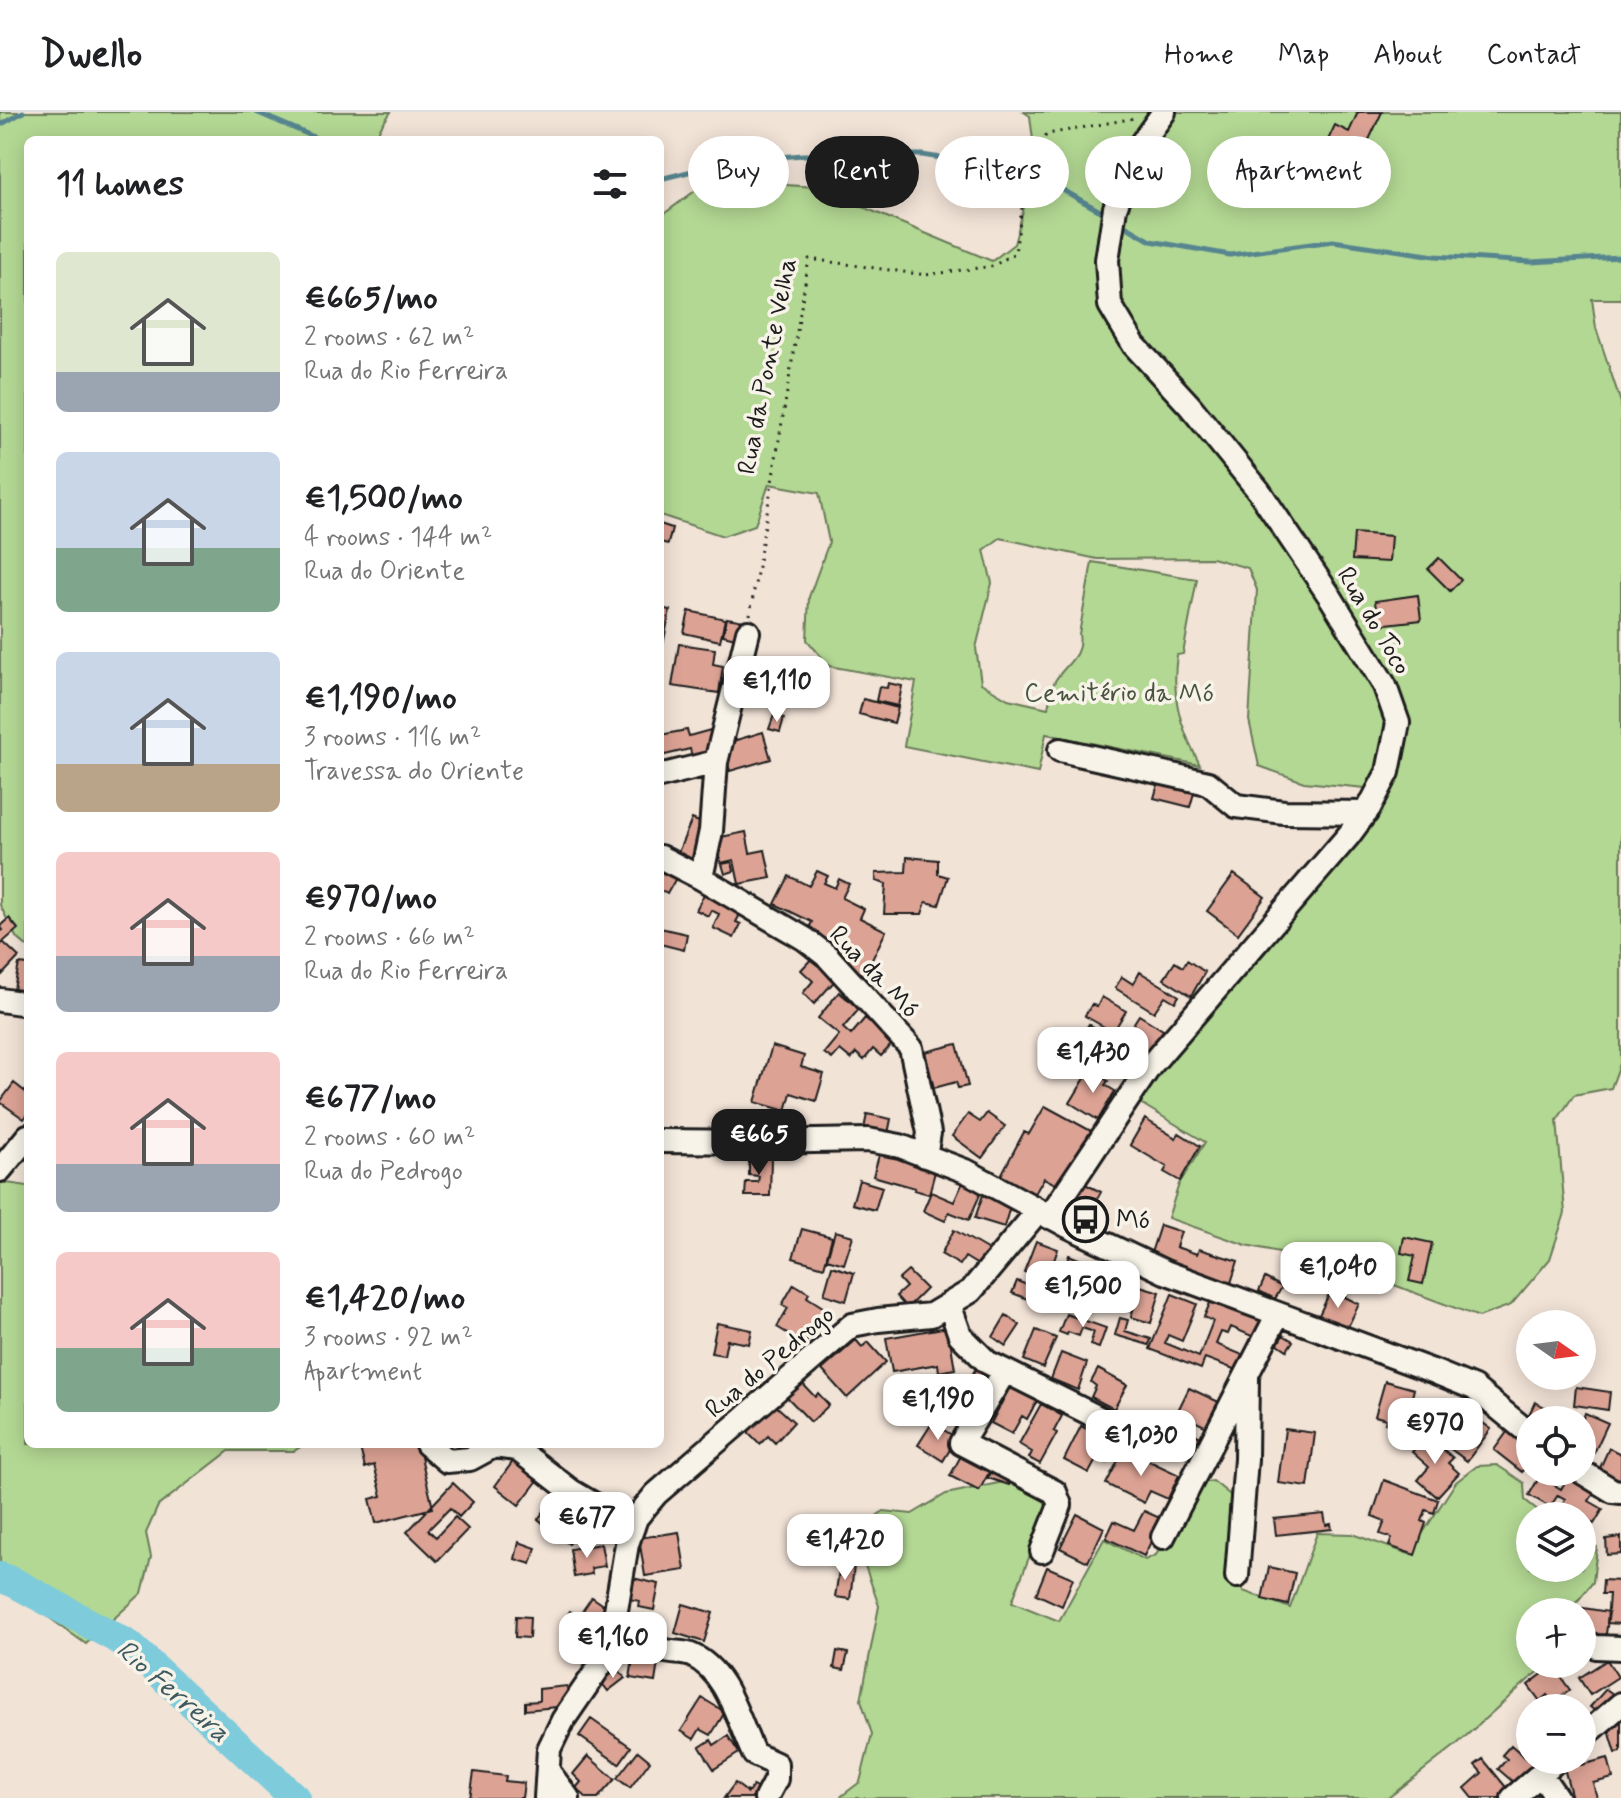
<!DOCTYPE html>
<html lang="en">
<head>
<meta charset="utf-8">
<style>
	:root { --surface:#fff; --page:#f6f6f6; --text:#202124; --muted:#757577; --line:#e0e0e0; --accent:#1c1c1c }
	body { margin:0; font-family:Mynerve,sans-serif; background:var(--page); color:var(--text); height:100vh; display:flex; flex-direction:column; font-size:30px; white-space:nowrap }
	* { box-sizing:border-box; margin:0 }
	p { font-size:26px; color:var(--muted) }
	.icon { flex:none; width:44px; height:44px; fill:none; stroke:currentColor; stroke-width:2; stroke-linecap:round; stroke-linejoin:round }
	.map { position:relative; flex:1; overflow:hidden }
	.side { position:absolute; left:24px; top:24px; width:640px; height:1312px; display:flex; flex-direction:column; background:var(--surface); border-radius:12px; box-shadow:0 4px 20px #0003 }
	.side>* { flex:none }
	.guide { position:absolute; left:688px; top:24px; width:760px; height:72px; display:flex; gap:16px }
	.needle { width:52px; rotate:104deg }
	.tools { position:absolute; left:1516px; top:1198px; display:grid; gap:16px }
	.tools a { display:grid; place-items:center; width:80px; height:80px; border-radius:50%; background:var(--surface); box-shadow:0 4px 20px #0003; font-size:40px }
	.price { position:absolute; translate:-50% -68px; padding:0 18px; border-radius:16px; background:#fff; color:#222; font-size:26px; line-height:52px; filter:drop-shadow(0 2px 4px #0008) }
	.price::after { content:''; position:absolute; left:50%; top:48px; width:24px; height:18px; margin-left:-12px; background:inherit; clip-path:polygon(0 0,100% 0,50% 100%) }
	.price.on { background:var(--accent); color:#fff }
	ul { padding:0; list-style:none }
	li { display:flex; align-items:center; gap:24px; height:200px; padding:0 32px }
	li span { display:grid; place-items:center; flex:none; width:224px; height:160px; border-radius:12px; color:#555 }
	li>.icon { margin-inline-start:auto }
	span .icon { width:96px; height:96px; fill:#fffc; stroke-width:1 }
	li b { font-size:34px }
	h2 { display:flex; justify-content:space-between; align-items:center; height:96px; padding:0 32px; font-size:34px }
	.pill { padding:0 28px; border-radius:36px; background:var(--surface); box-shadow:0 4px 20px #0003; font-size:28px; line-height:72px }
	.pill.on { background:var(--accent); color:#fff }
	header { display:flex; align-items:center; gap:48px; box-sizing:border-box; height:112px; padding:0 40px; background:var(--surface); border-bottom:2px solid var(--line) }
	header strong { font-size:38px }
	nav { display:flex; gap:44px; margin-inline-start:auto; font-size:28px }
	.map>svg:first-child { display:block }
</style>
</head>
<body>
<header>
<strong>Dwello</strong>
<nav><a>Home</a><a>Map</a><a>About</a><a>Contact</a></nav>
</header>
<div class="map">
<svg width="1621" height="1686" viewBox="0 0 1621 1686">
	<rect width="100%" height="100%" fill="#f2e3d7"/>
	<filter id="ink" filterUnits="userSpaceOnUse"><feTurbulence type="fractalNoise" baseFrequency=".0125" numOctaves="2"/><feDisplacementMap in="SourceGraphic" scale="16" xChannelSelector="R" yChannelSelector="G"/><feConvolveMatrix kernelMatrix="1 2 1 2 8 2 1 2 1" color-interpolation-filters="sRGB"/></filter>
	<g filter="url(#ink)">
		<path fill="#b3d893" stroke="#687a58" stroke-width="2" d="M0 0H391L380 16 376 28H28V835L16 825 0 793Z
			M1024 0H1621V187H1592L1596 216 1621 291V949L1611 976 1574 983 1557 1008 1565 1101 1550 1147 1511 1193 1479 1205 1341 1153 1246 1133 1168 1106 1179 1072 1205 1030 1140 991 1160 957 1361 725 1383 697 1365 676 1304 670 1259 654 1249 608 1257 478 1248 456 1212 446 1097 447 1000 426 984 438 992 471 976 536 981 571 1008 587 1048 596C1050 588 1051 577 1055 569 1065 552 1083 545 1079 522L1092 450 1197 467 1183 542 1177 543C1171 586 1180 614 1200 653L1046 622 1038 661 904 634 916 570 829 554 807 528 809 485 829 430 819 381 769 372 755 413 723 424 660 403V99L665 101 703 73 757 71 815 75 992 149 1014 132 1036 52 1030 4Z
			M0 1070 28 1074V1332H305L294 1339H229L158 1394 146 1421 151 1445 142 1481 86 1532 23 1487 0 1476Z
			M1497 1353 1524 1371 1525 1388 1545 1404H1530V1456H1582V1427L1597 1435 1593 1470 1576 1491V1500H1530V1552H1549L1528 1568 1456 1633 1388 1686H839L860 1670 872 1622 861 1588 879 1494 854 1422 883 1399 912 1402 946 1382 1003 1370 1034 1371 1048 1386 1043 1409 1012 1490 1059 1509 1104 1427 1145 1448 1156 1443 1199 1371 1213 1369 1234 1386 1231 1444 1243 1479 1290 1496 1317 1421 1352 1422 1409 1442 1456 1370 1477 1354Z"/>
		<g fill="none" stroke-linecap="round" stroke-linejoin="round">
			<path stroke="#56858f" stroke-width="5" d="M256 0 321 28
				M0 13 23 0
				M660 67 733 49 803 43H922L1031 60 1100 99
				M1127 115 1151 129 1230 143 1333 129 1435 144 1531 150 1621 145"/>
			<path stroke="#7dcbdb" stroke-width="30" d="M0 1465 15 1471 129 1533 295 1686"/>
		</g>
		<path fill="#dca395" stroke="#1c1c1c" stroke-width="2" d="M1358 0H1382L1361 45 1327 30 1335 13 1349 20Z
			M660 412 672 416 668 432 660 430Z
			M1354 421 1391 424 1389 450 1352 448Z
			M1439 446 1461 468 1450 479 1428 457Z
			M1418 483 1421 508 1378 513 1375 489Z
			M660 496 670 498 662 538H660Z
			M689 499 725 507 720 529 684 521Z
			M727 506 744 509 740 527 723 523Z
			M679 532 715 537 713 552 723 554 719 581 672 574Z
			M888 571 902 574 898 594 876 589 879 575 887 576Z
			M863 587 898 596 894 611 859 602Z
			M774 603 784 606 780 620 769 617Z
			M714 617 719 640 694 652 690 637 661 644 660 623 687 618 689 624Z
			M763 620 771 647 730 659 723 632Z
			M1167 663 1197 670 1190 695 1154 686 1158 672 1165 673Z
			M692 707 713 716 694 759 674 750Z
			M746 720 750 741 765 738 771 766 739 772 734 748 721 751 716 726Z
			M907 745 938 748V762L948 765 939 793 926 790 922 802H884L886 772 876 769V761L906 760Z
			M660 748 680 759 667 782 660 778Z
			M732 750 734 759 725 762 722 752Z
			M817 759 828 764 824 771 835 776 839 767 849 772 842 786 864 797 860 806 886 819 863 866 824 847 832 829 840 833 844 825 834 820 828 832 806 822 812 810 775 792 789 764 809 774Z
			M1234 762 1265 785 1238 822 1207 799Z
			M707 776 744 795 736 810 741 812 734 826 713 816 719 802 711 798 708 804 696 798Z
			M9 806 18 817 2 831 0 829V820L3 818 0 814Z
			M660 816 687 822 684 838 660 832Z
			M3 830 19 845 2 863 0 861V834Z
			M815 843 839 864 814 892 803 881 813 869 801 858Z
			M1187 848 1205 860 1191 884 1164 867 1175 850 1183 855Z
			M19 852 28 853V884L13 882Z
			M1140 860 1179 884 1175 890 1165 884 1154 900 1115 876 1122 865 1133 872Z
			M839 880 859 897 843 916 851 923 865 906 894 930 881 944 873 937 864 948 856 941 851 947 840 938 832 947 824 941 839 923 818 906Z
			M1102 885 1126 899 1113 920 1085 904 1092 892 1097 895Z
			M1139 903 1163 918 1147 943 1123 928Z
			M1089 912 1123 934 1110 954 1076 933Z
			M957 932 968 974 958 976 956 970 934 976 925 940Z
			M772 934 804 944 801 955 824 962 816 989 791 981 786 999 755 990Z
			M1090 958 1108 969 1105 973 1115 979 1098 1008 1070 991Z
			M14 971 28 982V1002L24 1007 0 990Z
			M1045 994 1091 1019 1061 1075 1044 1066 1033 1085 999 1067 1024 1020 1029 1022Z
			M987 1001 1005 1014 982 1046 952 1024 968 1002 980 1010Z
			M867 1002 891 1007 888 1022 864 1017Z
			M1145 1007 1176 1026 1179 1021 1200 1034 1180 1069 1164 1060 1167 1055 1130 1033Z
			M880 1040 936 1056 929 1082 914 1078 915 1076 873 1064Z
			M749 1045H771L770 1084H745L746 1070H758L759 1064 749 1063Z
			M859 1068 882 1075 875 1098 852 1092Z
			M963 1070 982 1078 969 1108 949 1100 945 1109 923 1099 931 1080 954 1090Z
			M1085 1072 1101 1080 1090 1100 1074 1091Z
			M983 1083 1011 1091 1004 1115 975 1106Z
			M1160 1113 1181 1120 1176 1135 1197 1142 1199 1137 1238 1149 1230 1174 1149 1147Z
			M802 1117 832 1125 824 1155 793 1146Z
			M954 1118 992 1140 983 1156 965 1145 960 1153 941 1142Z
			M835 1119 853 1124 844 1152 827 1147Z
			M1404 1125 1432 1131 1423 1172 1409 1169 1415 1144 1401 1141Z
			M1036 1129 1058 1137 1047 1168 1024 1160Z
			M1069 1143 1093 1153 1081 1183 1057 1174Z
			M1372 1150 1393 1154 1389 1167 1369 1161Z
			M832 1154 854 1161 846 1189 824 1182Z
			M908 1159 926 1177 907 1196 896 1184 906 1175 899 1167Z
			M1265 1166 1282 1175 1275 1187 1259 1179Z
			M1017 1169 1055 1184 1051 1196 1012 1181Z
			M794 1172 809 1181 807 1185 826 1197 805 1232 777 1215 788 1196 782 1193Z
			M1140 1174 1160 1180 1151 1211 1131 1205Z
			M1331 1178 1359 1192 1346 1219 1318 1205Z
			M1172 1182 1197 1192 1182 1229 1168 1223 1165 1231 1199 1245 1213 1209 1204 1205 1213 1184 1269 1206 1261 1228 1231 1215 1228 1222 1221 1220 1216 1232 1245 1244 1239 1259 1205 1246 1201 1257 1150 1237Z
			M1066 1202 1106 1216 1099 1236 1090 1233 1094 1220 1082 1216 1079 1224 1068 1220 1067 1223 1059 1220Z
			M1006 1203 1020 1213 1006 1234 993 1225Z
			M1120 1206 1128 1208 1125 1219 1151 1227 1149 1233 1115 1223Z
			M717 1211 752 1218 749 1232 727 1228 724 1243 711 1241Z
			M948 1215 955 1257 939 1260 938 1252 892 1260 886 1226Z
			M1036 1218 1056 1226 1043 1256 1024 1248Z
			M1283 1223 1293 1229 1287 1238 1278 1232Z
			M856 1228 862 1235 868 1230 886 1250 847 1286 822 1258Z
			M1061 1241 1087 1251 1078 1278 1051 1267Z
			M977 1254 996 1264 978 1297 959 1287Z
			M1098 1257 1127 1273 1114 1297 1091 1285 1096 1274 1091 1270Z
			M1385 1269 1414 1277 1404 1317 1385 1311 1386 1307 1375 1304Z
			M801 1270 815 1285 818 1281 829 1293 811 1310 786 1284Z
			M1011 1273 1038 1287 1027 1307 1022 1304 1012 1322 991 1311Z
			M1576 1275 1610 1280 1608 1298 1574 1293Z
			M1189 1276 1221 1291 1209 1316 1192 1308 1185 1321 1174 1316 1167 1329 1164 1327Z
			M1535 1290 1563 1305 1561 1308 1526 1309Z
			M774 1292 794 1310 775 1331 768 1324 760 1332 748 1320Z
			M1041 1292 1062 1304 1054 1319 1057 1321 1040 1352 1029 1346 1032 1340 1019 1332Z
			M1468 1300 1491 1317 1467 1349 1444 1332Z
			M1585 1301 1608 1311 1594 1341 1582 1336V1309Z
			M932 1311 957 1326 943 1349 918 1333Z
			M1081 1314 1116 1332 1107 1351 1097 1346 1089 1361 1064 1348Z
			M1510 1316 1530 1332V1354L1528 1353 1522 1360 1494 1338Z
			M1285 1317 1315 1321 1308 1375 1278 1371Z
			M1190 1320 1205 1327 1196 1346 1181 1339Z
			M1427 1323 1453 1346 1448 1351 1459 1361 1437 1385 1418 1368 1429 1355 1412 1340Z
			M359 1332H418L433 1396 376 1411 370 1387 382 1384 374 1353 365 1356Z
			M1609 1336 1621 1342V1368L1599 1358Z
			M1124 1337 1179 1363 1168 1387 1150 1379 1144 1391 1106 1372Z
			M963 1340 992 1355 979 1379 950 1364Z
			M514 1348 539 1367 519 1393 495 1374Z
			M992 1353 1013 1360 1009 1373 988 1366Z
			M1569 1363 1596 1378 1589 1389 1603 1397 1594 1412 1589 1409 1584 1419 1582 1418V1404L1556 1403 1565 1387 1558 1383 1550 1395 1529 1383 1540 1364 1561 1377Z
			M1384 1368 1438 1388 1434 1401 1426 1398 1422 1409 1426 1411 1415 1443 1389 1434 1392 1426 1380 1422 1385 1409 1372 1404Z
			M453 1371 473 1390 459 1405 450 1396 428 1418 436 1425 455 1405 468 1417 437 1449 407 1420Z
			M560 1379 591 1403 569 1432 538 1407Z
			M1144 1399 1162 1407 1144 1444 1106 1426 1114 1409 1134 1418Z
			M1077 1402 1104 1416 1088 1450 1060 1436Z
			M1324 1402 1326 1413 1331 1412 1332 1417 1276 1423 1274 1407Z
			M679 1420 685 1458 645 1464 639 1426Z
			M1621 1425V1442L1607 1443 1606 1427Z
			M519 1430 536 1436 531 1452 515 1447Z
			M601 1432 605 1454 591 1456 592 1462 574 1465 570 1437Z
			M840 1453 854 1454 850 1487 835 1485Z
			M1047 1455 1073 1466 1062 1494 1036 1482Z
			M1269 1455 1295 1461 1288 1493 1262 1487Z
			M628 1465 659 1472 654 1498 639 1495 640 1489 624 1486Z
			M1603 1468 1621 1469V1512L1607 1511 1609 1482H1602Z
			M592 1485 605 1494 582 1528 561 1514 570 1499 579 1504Z
			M683 1492 713 1501 704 1530 675 1521Z
			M1583 1496 1609 1500 1605 1529 1582 1526Z
			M516 1504 530 1505 529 1526 515 1525Z
			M837 1539 848 1541 844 1558 834 1556Z
			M634 1541 659 1544 655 1570 630 1566Z
			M1607 1548 1618 1565 1590 1583 1579 1566Z
			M1553 1554 1570 1578 1553 1591 1547 1583 1540 1589 1528 1573Z
			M618 1557 625 1566 608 1579 601 1570Z
			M567 1574 568 1594 525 1598V1590L539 1589V1577Z
			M1606 1577 1617 1585 1601 1604 1590 1595Z
			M702 1586 725 1600 711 1623 700 1617 694 1627 681 1619Z
			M591 1607 631 1635 619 1652 579 1624Z
			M1621 1608V1640L1616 1641 1607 1612Z
			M728 1624 739 1641 714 1657 700 1635 711 1628 714 1633Z
			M1511 1633 1536 1655 1519 1675 1498 1657 1507 1647 1502 1643Z
			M638 1639 650 1649 630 1676 617 1666Z
			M588 1644 615 1667 598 1686H587L576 1676 581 1670 573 1662Z
			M1608 1646 1613 1666 1593 1671 1597 1686H1572L1563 1652 1580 1648 1581 1653Z
			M1483 1647 1509 1679 1501 1686H1473L1465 1676 1482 1661 1475 1653Z
			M474 1660 506 1664 505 1669 524 1671 522 1686H470Z
			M735 1671 748 1681 753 1674 767 1683 765 1686H724Z"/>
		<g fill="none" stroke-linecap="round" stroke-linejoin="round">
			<defs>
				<path id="minor" d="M1060 638 1208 671 1236 694 1284 700 1366 701
					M660 664 716 650
					M660 745 701 766 805 827 828 845 911 936 929 1021 925 1044
					M701 766 711 719 716 650 748 520
					M0 888 28 892
					M660 1029 760 1030 868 1028 900 1034 968 1060 1068 1114 1165 1160 1435 1260 1474 1276 1530 1322
					M0 1058 28 1024
					M1049 1105 1150 954 1349 723 1369 696 1388 660 1398 611 1385 574 1331 486 1259 379 1190 294 1134 233 1110 193 1107 148 1115 96 1138 36 1164 0
					M949 1192 960 1223 987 1250 1149 1331
					M1005 1259 961 1331 1055 1380 1060 1393 1042 1439
					M427 1332 447 1349 470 1347 494 1334 517 1337 571 1379 633 1415
					M1582 1360 1613 1379 1621 1380
					M1163 1425 1278 1202
					M1237 1464 1246 1347 1247 1265
					M611 1528C629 1532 648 1536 666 1539 674 1541 684 1540 691 1543 728 1559 738 1610 754 1642L776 1652V1667L766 1686
					M1582 1529 1596 1535 1621 1536
					M1582 1626 1621 1592
					M548 1659 568 1686
					M1541 1663 1557 1686
					M546 1686 549 1637 563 1608 600 1554 611 1528 627 1432 636 1406 656 1382 852 1213 878 1208 931 1203 971 1179 1038 1099
					M1513 1686 1557 1648"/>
			</defs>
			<use href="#minor" stroke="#1c1c1c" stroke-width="28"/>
			<path stroke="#1c1c1c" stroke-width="3" stroke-dasharray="2 6" stroke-linecap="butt" d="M750 503 809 147 926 163 993 154 1015 141 1031 36 1048 22 1135 6"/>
			<use href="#minor" stroke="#f7f3e8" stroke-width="22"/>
		</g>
	</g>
	<defs>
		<symbol id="bus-ring" viewBox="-11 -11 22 22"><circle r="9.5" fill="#f7f3e8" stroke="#1c1c1c" stroke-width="1.5"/><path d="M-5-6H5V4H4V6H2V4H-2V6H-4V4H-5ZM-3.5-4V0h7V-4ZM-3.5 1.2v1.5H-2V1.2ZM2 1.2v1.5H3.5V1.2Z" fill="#1c1c1c"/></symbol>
	</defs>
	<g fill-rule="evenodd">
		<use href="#bus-ring" x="1060" y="1082" width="51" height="51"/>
	</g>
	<g text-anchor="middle" stroke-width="7" stroke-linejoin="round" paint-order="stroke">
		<g font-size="26" fill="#1c1c1c" stroke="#f7f3e8">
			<text transform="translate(766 254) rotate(-79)" y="9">Rua da Ponte Velha</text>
			<text transform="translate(1375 508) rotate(59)" y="9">Rua do Toco</text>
			<text transform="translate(875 859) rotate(46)" y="9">Rua da Mó</text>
			<text transform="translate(769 1249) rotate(-40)" y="9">Rua do Pedrogo</text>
		</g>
		<g font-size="26" fill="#495440" stroke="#f7f3e8">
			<text x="1119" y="589">Cemitério da Mó</text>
		</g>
		<g font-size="26" fill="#1c1c1c" stroke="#f7f3e8" text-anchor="start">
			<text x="1116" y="1116">Mó</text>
		</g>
		<g font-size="28" font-style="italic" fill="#3e595f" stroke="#f7f3e8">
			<text transform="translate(174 1578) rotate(41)" y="10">Rio Ferreira</text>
		</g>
	</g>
</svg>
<div class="tools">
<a><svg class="needle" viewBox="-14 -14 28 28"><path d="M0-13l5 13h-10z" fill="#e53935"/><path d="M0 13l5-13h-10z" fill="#757577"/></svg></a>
<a><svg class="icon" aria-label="locate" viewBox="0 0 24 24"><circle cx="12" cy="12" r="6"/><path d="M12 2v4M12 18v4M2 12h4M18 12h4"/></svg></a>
<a><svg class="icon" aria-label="layers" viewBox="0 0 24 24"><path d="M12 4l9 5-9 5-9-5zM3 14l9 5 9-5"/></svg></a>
<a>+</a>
<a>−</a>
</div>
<b class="price" style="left:777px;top:612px">€1,110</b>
<b class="price" style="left:1093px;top:983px">€1,430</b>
<b class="price on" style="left:759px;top:1065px">€665</b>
<b class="price" style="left:1338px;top:1198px">€1,040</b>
<b class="price" style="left:1083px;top:1217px">€1,500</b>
<b class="price" style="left:938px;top:1330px">€1,190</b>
<b class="price" style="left:1435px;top:1354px">€970</b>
<b class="price" style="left:1141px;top:1366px">€1,030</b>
<b class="price" style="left:587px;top:1448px">€677</b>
<b class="price" style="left:845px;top:1470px">€1,420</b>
<b class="price" style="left:613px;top:1568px">€1,160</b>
<div class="guide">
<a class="pill">Buy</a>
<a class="pill on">Rent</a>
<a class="pill">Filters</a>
<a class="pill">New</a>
<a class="pill">Apartment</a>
</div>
<section class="side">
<h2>11 homes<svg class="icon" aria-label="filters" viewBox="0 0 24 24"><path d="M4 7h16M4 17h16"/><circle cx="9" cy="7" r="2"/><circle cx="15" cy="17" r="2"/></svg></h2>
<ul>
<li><span style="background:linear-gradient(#dfe7d0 75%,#9aa5b1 0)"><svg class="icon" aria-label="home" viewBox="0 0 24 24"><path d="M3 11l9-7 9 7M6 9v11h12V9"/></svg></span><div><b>€665/mo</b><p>2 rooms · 62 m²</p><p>Rua do Rio Ferreira</p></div></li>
<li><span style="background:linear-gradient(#c9d6e8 60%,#7fa58c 0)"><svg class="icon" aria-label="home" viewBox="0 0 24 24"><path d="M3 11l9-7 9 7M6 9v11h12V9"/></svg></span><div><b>€1,500/mo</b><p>4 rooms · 144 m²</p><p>Rua do Oriente</p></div></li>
<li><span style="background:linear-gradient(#c9d6e8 70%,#b9a48a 0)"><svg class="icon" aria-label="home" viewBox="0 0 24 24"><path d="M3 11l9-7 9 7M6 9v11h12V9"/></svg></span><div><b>€1,190/mo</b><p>3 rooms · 116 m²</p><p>Travessa do Oriente</p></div></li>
<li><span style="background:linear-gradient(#f6c9c9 65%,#9aa5b1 0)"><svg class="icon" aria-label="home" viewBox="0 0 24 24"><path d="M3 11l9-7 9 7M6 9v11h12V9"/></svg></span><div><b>€970/mo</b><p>2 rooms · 66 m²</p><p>Rua do Rio Ferreira</p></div></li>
<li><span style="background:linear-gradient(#f6c9c9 70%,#9aa5b1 0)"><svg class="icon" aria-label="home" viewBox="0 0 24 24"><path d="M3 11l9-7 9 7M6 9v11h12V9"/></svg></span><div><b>€677/mo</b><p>2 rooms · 60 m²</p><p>Rua do Pedrogo</p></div></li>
<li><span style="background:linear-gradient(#f6c9c9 60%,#7fa58c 0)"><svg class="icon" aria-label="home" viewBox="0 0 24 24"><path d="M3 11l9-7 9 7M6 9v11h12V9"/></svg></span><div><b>€1,420/mo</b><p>3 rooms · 92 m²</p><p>Apartment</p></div></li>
</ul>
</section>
</div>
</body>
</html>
